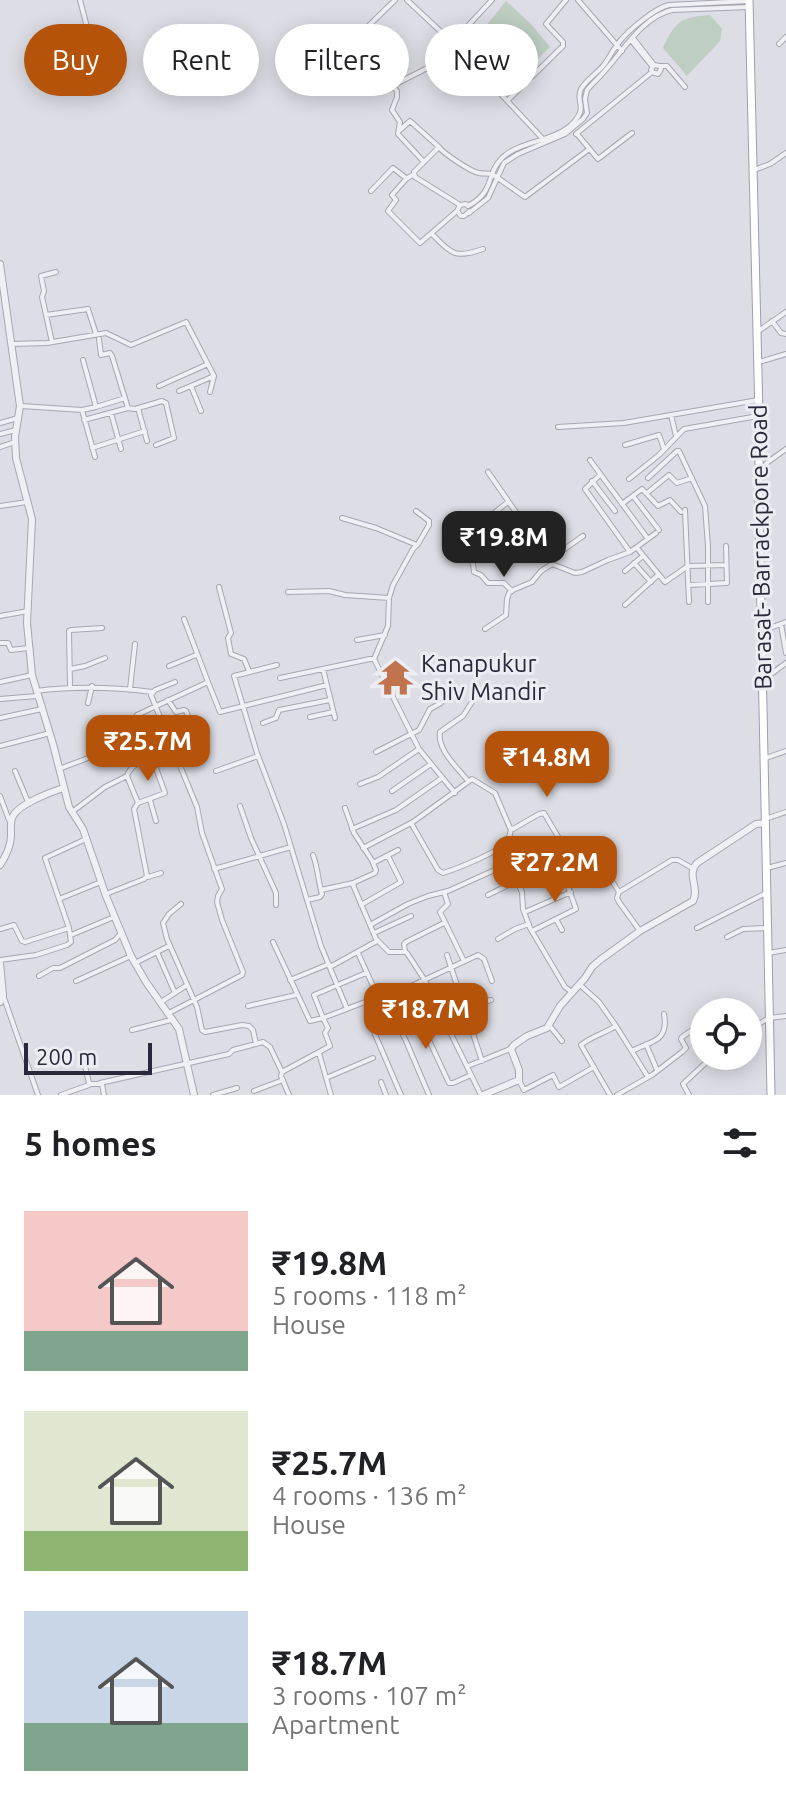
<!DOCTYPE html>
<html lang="en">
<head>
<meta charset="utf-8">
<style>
	:root { --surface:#fff; --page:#f6f6f6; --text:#202124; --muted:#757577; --accent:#b45309 }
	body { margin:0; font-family:Ubuntu,sans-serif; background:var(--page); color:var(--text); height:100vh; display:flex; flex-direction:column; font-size:30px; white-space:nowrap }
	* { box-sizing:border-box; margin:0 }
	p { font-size:26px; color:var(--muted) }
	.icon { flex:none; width:44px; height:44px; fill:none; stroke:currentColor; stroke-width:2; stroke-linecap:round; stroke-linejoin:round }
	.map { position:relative; height:1095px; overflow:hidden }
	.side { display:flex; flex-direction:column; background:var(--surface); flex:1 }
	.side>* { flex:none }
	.hud { position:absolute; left:24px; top:24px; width:738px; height:72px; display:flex; gap:16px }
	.controls { position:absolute; left:690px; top:998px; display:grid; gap:16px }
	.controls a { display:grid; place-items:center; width:72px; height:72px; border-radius:50%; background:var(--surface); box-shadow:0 4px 20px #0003; font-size:40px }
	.scale { position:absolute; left:24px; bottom:20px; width:128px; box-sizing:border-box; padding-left:8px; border:4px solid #2a283a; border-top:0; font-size:22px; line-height:28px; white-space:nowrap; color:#2a283a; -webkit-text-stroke:6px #ececf3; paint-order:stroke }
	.price { position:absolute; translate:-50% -68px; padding:0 18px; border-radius:16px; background:var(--accent); color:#fff; font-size:26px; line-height:52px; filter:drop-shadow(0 2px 4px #0008) }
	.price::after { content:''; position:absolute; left:50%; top:48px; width:24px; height:18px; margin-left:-12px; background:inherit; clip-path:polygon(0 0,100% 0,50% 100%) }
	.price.on { background:#222; color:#fff }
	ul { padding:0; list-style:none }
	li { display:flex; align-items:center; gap:24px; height:200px; padding:0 24px }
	li span { display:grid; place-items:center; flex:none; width:224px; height:160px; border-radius:0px; color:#555 }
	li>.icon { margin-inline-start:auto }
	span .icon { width:96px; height:96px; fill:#fffc; stroke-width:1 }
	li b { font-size:34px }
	h2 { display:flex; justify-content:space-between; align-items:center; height:96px; padding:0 24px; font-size:34px }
	.pill { padding:0 28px; border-radius:36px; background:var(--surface); box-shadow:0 4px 20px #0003; font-size:28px; line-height:72px }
	.pill.on { background:var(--accent); color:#fff }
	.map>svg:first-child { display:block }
</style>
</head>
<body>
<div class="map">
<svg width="786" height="1095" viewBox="0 0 786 1095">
	<rect width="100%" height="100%" fill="#dddde5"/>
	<path fill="#becec2" d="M506 1 531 24 550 47 511 84 469 47Z
		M710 15 722 29 720 41 687 76 663 48C675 22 680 17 710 15Z"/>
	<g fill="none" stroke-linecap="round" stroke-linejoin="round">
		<defs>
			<path id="minor" d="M80 0 87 27 104 65
				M395 0 353 41 397 91V97L392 110 400 122 398 134 424 162 414 172 415 177 460 205
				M407 0 454 44 542 138
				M578 0 622 51
				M633 38 654 65
				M631 40 652 66
				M779 44 786 37
				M660 66H667L685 87
				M392 86 441 61 464 30 492 0
				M508 100 563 46V42L546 24 566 0
				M400 130 410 121 439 147
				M576 134 652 72 658 74 661 69 660 66 654 65 651 70 652 72
				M577 134 598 159 632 133
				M424 162 439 147C443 153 471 172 479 173 483 174 488 173 492 174L525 197 588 150
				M754 170 770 164 786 153
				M414 174 406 179 392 195 396 200 388 211 420 243 457 211 460 205 466 204 468 206C496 191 485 174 503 157 522 140 556 142 574 122 588 106 575 102 581 89 586 80 596 74 603 66 609 59 613 49 620 41 629 30 655 8 669 5L749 1
				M371 191 393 168 406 178
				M457 211 461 216H464L470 211
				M469 213 488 198 504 163 518 154 565 134 583 119 587 113 585 99 587 90C594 82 602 75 609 66 626 46 645 16 672 10L749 7
				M432 234C452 254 455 259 483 249
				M46 315 88 309 96 334
				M772 321 781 333 786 334
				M757 332 786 312
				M52 342 42 297 44 291 41 276 56 272
				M11 344 47 343 106 333 131 345 186 322 214 376 210 392
				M83 360 96 407 125 398
				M759 362 786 354
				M159 386 208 364
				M191 386 201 411
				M179 391 214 376
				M21 406 82 410 95 457
				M128 408 135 409 162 401 166 403 174 438 156 445
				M138 408 147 441
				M82 410 96 407
				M111 413 121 449
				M671 415 676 436
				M84 420 128 408 112 356 110 353 101 355 99 339
				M0 423 18 418
				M558 427 624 423 758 400
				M0 434 16 430
				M625 445 659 435 664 449
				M0 447 15 442
				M92 448 145 431
				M590 460 648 539
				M760 470 768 462 786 449
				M488 472 552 564 575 573 582 572 608 560 630 552 656 533
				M600 475 585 489 630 552
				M648 478 677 451H679L705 506 708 546V602
				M629 479 659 455 684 429 758 416
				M592 481 615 511
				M647 493 669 475 677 483 692 478
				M633 496 659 530
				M508 502 494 513V527L492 530 465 548 473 564 474 572 481 575 488 583H504L512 591
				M622 504 642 489 658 506 670 500 681 512
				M0 506 27 502
				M685 510 689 602
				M342 518 376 528 417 545
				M515 543 557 516
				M637 548 665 582 688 566 726 565
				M549 560 583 536
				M634 563 651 582
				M625 571 643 556
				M689 585 727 583 726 546
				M219 587 231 633 228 638 231 654 244 659 249 671
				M288 592 329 591 345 595 389 598
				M625 605 658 575
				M0 616 28 611
				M781 624 786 653
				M485 629 506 615 507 599 509 593 513 590 532 582 541 571 552 564
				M762 631 786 622
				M357 640 385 635
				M0 643H8L11 650 28 648
				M374 659 388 626 389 598 393 585 413 549 418 544 429 525V521L416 511
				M277 665 234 676 257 753 284 824 321 946 347 1009
				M169 666 196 655
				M70 669 85 666 105 658
				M323 669 335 718
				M280 678 370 659H374L419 749 455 793
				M763 680 786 663
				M0 682 32 675
				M208 682 220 712 327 685
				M70 687 69 631 71 630 102 628
				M130 689 135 644
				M36 691C76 686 112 687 152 692
				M0 699 37 696
				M168 700 176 712 184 710 186 711 196 735
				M88 703 92 686
				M137 715 208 682 184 619
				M310 717 333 712
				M0 718 42 709
				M263 723 276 718 279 710 330 700
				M150 742 168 736
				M0 746 50 733
				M173 749 151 695 155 690 175 682
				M376 752 419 730 430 709 441 703
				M766 758 786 751
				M59 769 96 755 99 739 116 737
				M15 771 28 802
				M216 771 258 756
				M127 776 138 803 165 793 152 757
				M468 781C457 767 437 750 440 732L463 716 472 702
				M360 784 378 777 419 749
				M392 791 431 764
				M0 796 9 820
				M150 800 156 821
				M240 806 251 838 276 893V905
				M345 808 354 833 373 862
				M72 812 105 787 127 776C131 761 157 755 172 750L174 751 197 807 202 833 222 889 218 896 217 902 222 920 243 972 242 975 169 1013
				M765 819 786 812
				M411 823 438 870 443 873C456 869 500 852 507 841 510 837 510 834 511 829
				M352 829 396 810 442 778
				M502 846 508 864 522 892 523 909 530 928 565 987 573 993
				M363 848 413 822 472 779 495 793 510 828 513 829 539 814 544 813 583 879 605 870 619 892 672 860H678L692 868
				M398 850 373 863 376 870 375 873 355 882 353 885 376 939 389 952H405L407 953 424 979 481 1095
				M767 868 786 863
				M214 869 291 847
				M148 877 161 873
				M567 884 581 876
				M321 890 353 883
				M444 892 448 904 440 912 464 961
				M619 892 617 898 619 902 640 931
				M106 894 144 879 147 876 134 809 138 803
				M488 895 553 863 567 853
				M59 899 101 882
				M307 900 320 897 322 894C318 881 318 868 313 855
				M181 904 169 914 163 923 167 939 197 1007 202 1030 205 1032 242 1025 249 1026 253 1030 256 1044
				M361 905 401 882 388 856
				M525 912 571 892
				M556 919 562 930
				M370 925 408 904 428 896 448 891 508 864
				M697 928 766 893
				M0 929 14 925 22 941 25 942 69 928
				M532 931 576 909 562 870
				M374 933 411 916
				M71 935 114 917
				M727 937 743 929 767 928
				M498 939 515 929 529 924
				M273 942 310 1021 323 1018 328 1028 325 1033 330 1046 282 1072 281 1076 289 1095
				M405 951 404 944 406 942 444 923
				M157 952 175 993
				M358 953 378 997 396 1020 406 1041 429 1095
				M768 953 786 950
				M447 955 482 1061
				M0 960 36 955 67 945 71 942 69 928 45 858 86 839
				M135 963 169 946
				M330 967 377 941
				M366 973 314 995 323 1018 378 997
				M39 976 53 968H60L115 940 121 933
				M290 980 329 964
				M76 981 131 956
				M579 984 599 1002 616 1026
				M3 995 38 1095
				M161 1002 187 985
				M383 1004 402 991
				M727 1004 732 1012
				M248 1006 296 995
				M464 1008 491 1000
				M416 1019 402 991 409 987 478 955 484 959 492 981
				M371 1025 401 1095
				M549 1025 562 1041
				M132 1030 171 1020
				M748 1030 769 1018 786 1016
				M427 1036 449 1083H453L471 1075
				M646 1044 657 1070
				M632 1051C651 1041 669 1042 664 1014
				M82 1053 89 1083 90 1084H102L104 1095
				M319 1053 331 1095
				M468 1066 510 1049
				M326 1078 373 1058
				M519 1080 524 1090 553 1075 559 1087 594 1067
				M381 1082 386 1095
				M100 1083 229 1054 233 1050 263 1042 270 1047 282 1072
				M254 1091 283 1080
				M61 1095 89 1085
				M213 1095 237 1088
				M610 1095 581 1045C590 1037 605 1033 616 1026L648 1077
				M617 1095 652 1075 682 1052 686 1048 681 1039 682 1037 704 1022
				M689 1095 683 1084 713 1056"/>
			<path id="tertiary" d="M0 264 20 406 15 437 16 458 32 519 27 623 32 675 53 744 69 807 83 829 106 896 131 956 146 982 179 1029 194 1095
				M0 865C6 856 11 846 11 835 11 829 10 821 13 816 19 804 51 792 63 788
				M0 963 3 995 0 1002
				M483 1095 519 1080V1070L511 1049 514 1045 527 1036 547 1028 560 1006 585 978 592 967 600 960 640 931 693 901C700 888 686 875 697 863L756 824 766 823"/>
			<path id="primary" d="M749 0 759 416V514L771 1095"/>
		</defs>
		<use href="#minor" stroke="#a7a7b2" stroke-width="6"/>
		<use href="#tertiary" stroke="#a7a7b2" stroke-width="8"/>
		<use href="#primary" stroke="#9f9daf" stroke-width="9"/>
		<use href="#minor" stroke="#efeff4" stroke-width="4"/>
		<use href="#tertiary" stroke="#efeff4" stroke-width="6"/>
		<use href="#primary" stroke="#fff" stroke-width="7"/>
	</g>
	<defs>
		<symbol id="temple-bare" viewBox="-9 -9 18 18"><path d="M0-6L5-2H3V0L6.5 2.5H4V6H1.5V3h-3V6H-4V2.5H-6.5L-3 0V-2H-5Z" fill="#c0734c" stroke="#ececf3" stroke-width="2.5" paint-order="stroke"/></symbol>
	</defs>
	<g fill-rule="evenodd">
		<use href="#temple-bare" x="370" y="652" width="51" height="51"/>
	</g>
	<g text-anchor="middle" stroke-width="6" stroke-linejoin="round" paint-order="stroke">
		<g font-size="24" fill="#2a283a" stroke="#ececf3">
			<text transform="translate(761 547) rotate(-91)" y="8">Barasat- Barrackpore Road</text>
		</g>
		<g font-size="24" fill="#2a283a" stroke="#ececf3" text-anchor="start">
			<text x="421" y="672">Kanapukur<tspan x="421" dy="28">Shiv Mandir</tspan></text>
		</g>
	</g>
</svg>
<div class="controls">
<a><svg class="icon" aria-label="locate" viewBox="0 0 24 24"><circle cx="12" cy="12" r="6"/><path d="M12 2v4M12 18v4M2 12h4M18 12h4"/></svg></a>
</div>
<div class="scale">200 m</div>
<b class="price on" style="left:504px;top:579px">₹19.8M</b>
<b class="price" style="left:148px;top:783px">₹25.7M</b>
<b class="price" style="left:547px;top:799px">₹14.8M</b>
<b class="price" style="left:555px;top:904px">₹27.2M</b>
<b class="price" style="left:426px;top:1051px">₹18.7M</b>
<div class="hud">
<a class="pill on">Buy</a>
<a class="pill">Rent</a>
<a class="pill">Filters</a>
<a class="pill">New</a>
</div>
</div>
<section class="side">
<h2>5 homes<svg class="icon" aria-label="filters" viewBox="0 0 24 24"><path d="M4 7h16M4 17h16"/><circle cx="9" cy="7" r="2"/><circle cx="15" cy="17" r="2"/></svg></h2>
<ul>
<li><span style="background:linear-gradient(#f6c9c9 75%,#7fa58c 0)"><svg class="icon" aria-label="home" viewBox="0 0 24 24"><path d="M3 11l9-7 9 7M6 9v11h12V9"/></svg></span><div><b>₹19.8M</b><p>5 rooms · 118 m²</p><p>House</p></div></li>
<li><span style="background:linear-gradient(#dfe7d0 75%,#8fb573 0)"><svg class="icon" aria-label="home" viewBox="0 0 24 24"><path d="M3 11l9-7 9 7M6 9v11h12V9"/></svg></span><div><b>₹25.7M</b><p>4 rooms · 136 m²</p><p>House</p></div></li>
<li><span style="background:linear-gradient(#c9d6e8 70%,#7fa58c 0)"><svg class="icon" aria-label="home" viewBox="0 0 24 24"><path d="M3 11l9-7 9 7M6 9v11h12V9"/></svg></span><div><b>₹18.7M</b><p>3 rooms · 107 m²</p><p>Apartment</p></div></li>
</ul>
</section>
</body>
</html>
